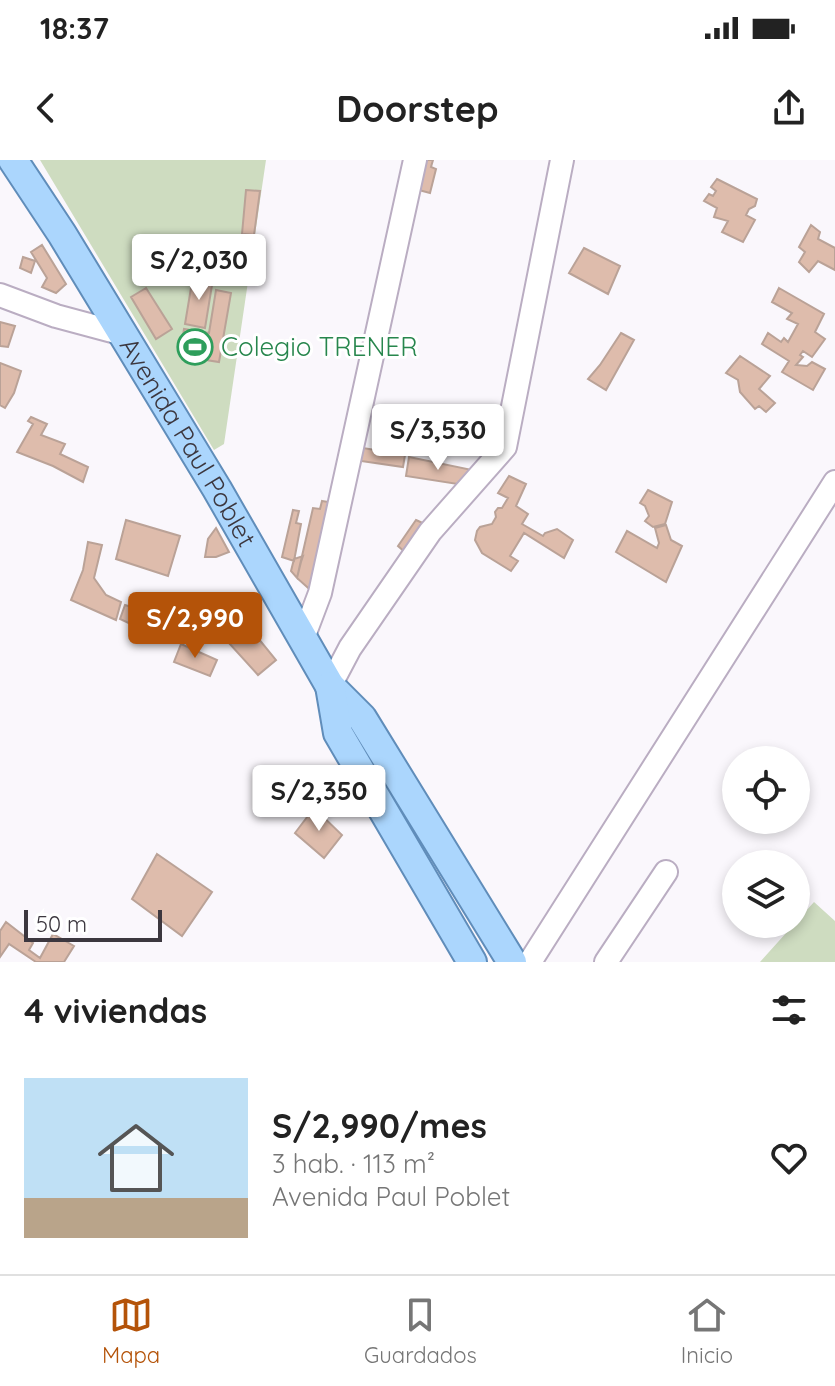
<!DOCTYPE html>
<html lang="es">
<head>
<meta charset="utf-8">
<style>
	:root { --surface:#fff; --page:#f6f6f6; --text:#222; --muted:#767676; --line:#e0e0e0; --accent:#b45309 }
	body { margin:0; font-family:Quicksand,sans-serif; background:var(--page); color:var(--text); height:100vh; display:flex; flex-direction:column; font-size:30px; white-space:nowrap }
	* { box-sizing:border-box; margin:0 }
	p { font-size:26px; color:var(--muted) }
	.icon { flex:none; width:44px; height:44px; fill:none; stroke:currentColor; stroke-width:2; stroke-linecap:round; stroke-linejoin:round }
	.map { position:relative; height:802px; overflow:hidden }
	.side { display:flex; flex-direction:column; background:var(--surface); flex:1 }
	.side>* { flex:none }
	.controls { position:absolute; left:722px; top:586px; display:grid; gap:16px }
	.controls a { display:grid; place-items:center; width:88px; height:88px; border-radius:50%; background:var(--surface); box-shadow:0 4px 12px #0003; font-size:40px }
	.scale { position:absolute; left:24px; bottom:20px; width:138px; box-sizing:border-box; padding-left:8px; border:4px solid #3c373f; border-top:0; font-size:22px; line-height:28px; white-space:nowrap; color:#3c373f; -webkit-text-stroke:6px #fff; paint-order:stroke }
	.price { position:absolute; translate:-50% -68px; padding:0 18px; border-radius:8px; background:#fff; color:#222; font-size:26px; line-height:52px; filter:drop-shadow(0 2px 4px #0008) }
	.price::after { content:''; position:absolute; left:50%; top:48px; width:24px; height:18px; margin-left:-12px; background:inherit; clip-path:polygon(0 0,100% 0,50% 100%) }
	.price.active { background:var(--accent); color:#fff }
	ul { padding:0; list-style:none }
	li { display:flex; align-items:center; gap:24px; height:200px; padding:0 24px }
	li+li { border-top:2px solid var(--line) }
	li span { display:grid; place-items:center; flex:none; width:224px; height:160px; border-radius:0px; color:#555 }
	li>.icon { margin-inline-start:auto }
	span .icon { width:96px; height:96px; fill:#fffc; stroke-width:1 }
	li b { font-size:34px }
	h2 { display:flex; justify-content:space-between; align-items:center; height:96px; padding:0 24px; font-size:34px }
	.status { display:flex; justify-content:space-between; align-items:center; height:56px; padding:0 40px; background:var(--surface); direction:ltr }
	.status svg { height:22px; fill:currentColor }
	header { display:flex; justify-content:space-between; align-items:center; height:104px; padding:0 24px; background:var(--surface); font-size:36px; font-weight:700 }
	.dock { display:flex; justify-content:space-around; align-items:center; height:112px; border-top:2px solid var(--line); background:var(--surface); font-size:22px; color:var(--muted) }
	.dock a { display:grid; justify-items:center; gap:4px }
	.dock .active { color:var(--accent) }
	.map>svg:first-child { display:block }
</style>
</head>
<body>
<div class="status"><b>18:37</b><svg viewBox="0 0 49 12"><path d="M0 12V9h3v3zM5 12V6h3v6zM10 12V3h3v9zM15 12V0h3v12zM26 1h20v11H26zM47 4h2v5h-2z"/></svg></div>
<header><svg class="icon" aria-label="back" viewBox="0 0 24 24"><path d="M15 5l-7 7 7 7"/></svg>Doorstep<svg class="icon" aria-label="share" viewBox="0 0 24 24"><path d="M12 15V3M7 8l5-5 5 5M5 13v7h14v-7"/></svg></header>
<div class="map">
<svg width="835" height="802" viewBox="0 0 835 802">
	<rect width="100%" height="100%" fill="#faf7fc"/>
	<path fill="#cedcc0" d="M40 0H266L224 284 214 290Z
		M814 742 835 761V802H760Z"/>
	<path fill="#debcac" stroke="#baa297" stroke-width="2" d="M421 0H433L431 7 436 9 430 33 415 29Z
		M717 19 757 39 755 46 749 49 746 55 755 60 743 82 722 72 728 61 714 57 717 48 704 41 709 34 713 36 716 31 711 27Z
		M246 30 260 31 254 75 242 74Z
		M811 65 820 72 818 79 835 88V110L818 101 809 112 799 102 805 92 799 87Z
		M42 85 66 124 56 133 42 127 47 118 31 92Z
		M584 88 620 106 608 134 569 113Z
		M23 97 35 101 31 113 20 108Z
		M193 116 213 119 205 168 185 164Z
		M146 128 172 169 156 179 131 137Z
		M779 128 824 154 815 172 825 179 812 197 803 191 800 195 803 197 796 205 807 206 812 202 825 209 813 230 782 212 789 201 762 184 768 173 781 182 784 178 788 182 798 164 787 159 792 153 772 142Z
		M216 130 231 133 219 202 180 196 184 169 209 173Z
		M0 162 15 166 8 187 0 186Z
		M621 173 634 180 606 230 588 219 600 205Z
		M740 196 770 216 759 229 775 243 766 252 759 246 755 249 740 232 738 220 726 213Z
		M0 203 21 211 14 233 5 248 0 245Z
		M31 257 47 264 41 275 65 284 60 294 88 307 83 322 53 306 17 292 33 264 28 261Z
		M357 287 405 295 403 307 354 300Z
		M409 297 477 311 464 325 406 316Z
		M509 316 526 324 516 346 528 354 522 364 543 376 545 373 557 369 573 380 564 398 524 373 510 396 518 401 511 411 482 393 475 380 477 371 480 367 492 364 496 357 495 352 498 348H502L508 338 498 333Z
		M648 330 672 342 665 364 653 367 645 361 649 356 645 346 640 343Z
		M322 341 335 343 316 435 297 418 313 348 320 349Z
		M293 350 299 351 296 363 301 364 294 401 282 397Z
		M126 360 180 376 168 416 116 399Z
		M416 360 427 365 406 393 398 386Z
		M666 365 671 380 682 386 666 422 616 392 627 371 657 388 659 383 655 368Z
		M216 368 229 392 216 397H205L208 379Z
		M88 382 102 385 94 418 106 435 121 442 116 460 71 440 83 410Z
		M303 396 301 402 297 418 291 411 294 399Z
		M143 443 169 453 161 479 136 468Z
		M125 445 138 449 133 465 120 459Z
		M235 450 276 500 258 515 218 471Z
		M181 484 217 500 210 516 174 502Z
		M314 648 342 675 324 698 295 673Z
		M157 694 212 732 182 776 132 739Z
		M6 762 33 783 29 790 40 798 53 774 74 786 64 802H36L9 784 0 797V771Z"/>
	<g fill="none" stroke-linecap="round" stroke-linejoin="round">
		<defs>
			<path id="minor" d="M0 135 56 156 123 174
				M303 478 320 433 415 0
				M330 526 350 488 430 372 505 287 562 0
				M530 802 835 322
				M606 802 666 712"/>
			<g id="major">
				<path id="s1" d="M13 0 62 74 217 329 330 526 362 558 512 802"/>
				<path d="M330 526 338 573 472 802"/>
			</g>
		</defs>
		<use href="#minor" stroke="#baadc2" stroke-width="26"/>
		<use href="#major" stroke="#608dba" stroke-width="32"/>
		<use href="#minor" stroke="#fff" stroke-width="22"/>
		<use href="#major" stroke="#abd6fd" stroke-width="28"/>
	</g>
	<defs>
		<symbol id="stadium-ring" viewBox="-11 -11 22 22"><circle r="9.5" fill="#fff" stroke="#2e9e5b" stroke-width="1.5"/><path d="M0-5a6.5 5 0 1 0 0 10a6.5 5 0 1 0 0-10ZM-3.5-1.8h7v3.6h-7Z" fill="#2e9e5b"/></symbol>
	</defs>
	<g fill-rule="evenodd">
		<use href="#stadium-ring" x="175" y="167" width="40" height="40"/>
	</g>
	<g text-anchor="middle" stroke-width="6" stroke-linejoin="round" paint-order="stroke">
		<g font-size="26" fill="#27864d" stroke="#fff" text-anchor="start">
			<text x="221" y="196">Colegio TRENER</text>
		</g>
		<g font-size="26" fill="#3c373f" stroke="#fff">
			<text dy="9" stroke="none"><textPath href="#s1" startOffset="332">Avenida Paul Poblet</textPath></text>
		</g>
	</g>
</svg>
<div class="controls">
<a><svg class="icon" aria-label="locate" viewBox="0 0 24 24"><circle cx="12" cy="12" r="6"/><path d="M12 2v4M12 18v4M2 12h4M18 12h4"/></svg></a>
<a><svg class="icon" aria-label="layers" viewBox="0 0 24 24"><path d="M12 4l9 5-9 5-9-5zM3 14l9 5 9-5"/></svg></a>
</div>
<div class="scale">50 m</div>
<b class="price" style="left:199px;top:142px">S/2,030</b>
<b class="price" style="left:438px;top:312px">S/3,530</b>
<b class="price active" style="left:195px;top:500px">S/2,990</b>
<b class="price" style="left:319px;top:673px">S/2,350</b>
</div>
<section class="side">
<h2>4 viviendas<svg class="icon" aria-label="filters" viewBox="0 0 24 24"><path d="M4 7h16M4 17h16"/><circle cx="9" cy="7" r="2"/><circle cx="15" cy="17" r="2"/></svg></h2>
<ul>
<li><span style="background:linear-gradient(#bfe0f5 75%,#b9a48a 0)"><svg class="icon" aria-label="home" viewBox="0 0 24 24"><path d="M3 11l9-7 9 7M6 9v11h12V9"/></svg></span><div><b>S/2,990/mes</b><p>3 hab. · 113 m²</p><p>Avenida Paul Poblet</p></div><svg class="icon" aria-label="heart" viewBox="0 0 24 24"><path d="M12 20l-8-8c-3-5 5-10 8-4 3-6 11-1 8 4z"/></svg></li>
</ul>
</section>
<nav class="dock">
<a class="active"><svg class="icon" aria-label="map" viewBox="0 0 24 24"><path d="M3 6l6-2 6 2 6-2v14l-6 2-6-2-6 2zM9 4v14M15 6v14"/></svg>Mapa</a>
<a><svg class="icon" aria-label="saved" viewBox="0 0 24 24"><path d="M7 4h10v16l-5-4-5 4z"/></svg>Guardados</a>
<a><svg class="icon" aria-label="home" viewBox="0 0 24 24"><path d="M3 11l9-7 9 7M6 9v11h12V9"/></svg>Inicio</a>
</nav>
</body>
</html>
